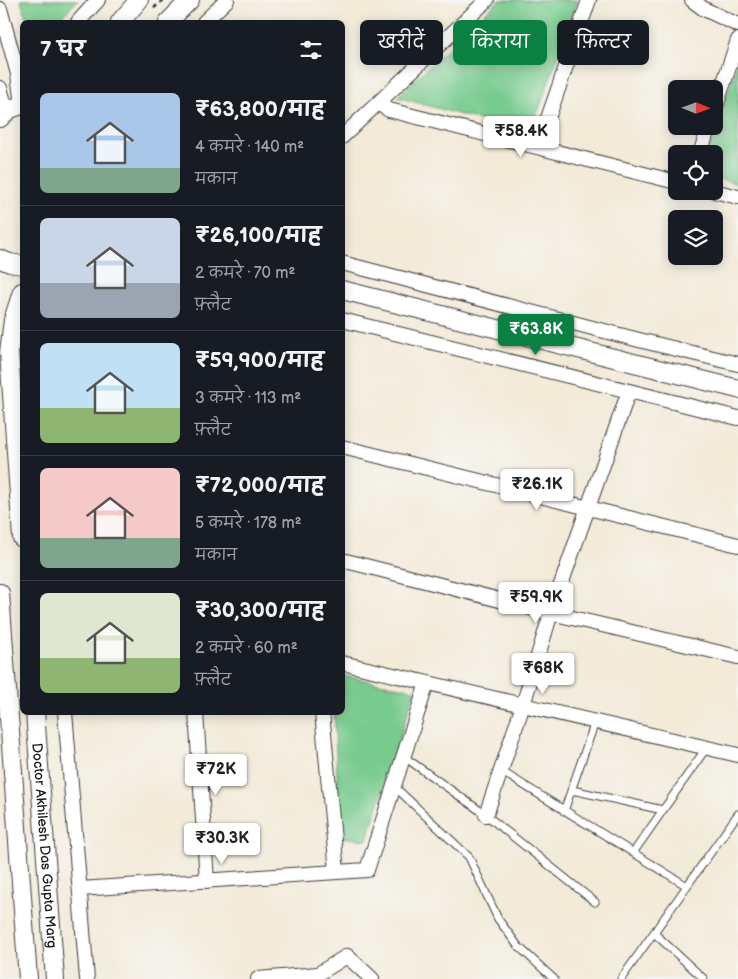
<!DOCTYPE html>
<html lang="hi">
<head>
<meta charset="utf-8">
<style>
	:root { --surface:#171b24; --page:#20242c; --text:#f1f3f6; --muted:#9ea1a6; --line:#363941; --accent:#0b8043 }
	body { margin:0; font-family:"Balsamiq Sans","Playpen Sans Deva",sans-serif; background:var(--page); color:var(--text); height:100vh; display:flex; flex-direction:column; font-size:19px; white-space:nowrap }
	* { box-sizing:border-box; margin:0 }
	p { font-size:16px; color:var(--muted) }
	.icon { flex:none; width:28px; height:28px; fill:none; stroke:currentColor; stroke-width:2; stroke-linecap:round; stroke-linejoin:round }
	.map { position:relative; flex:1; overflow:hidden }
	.drawer { position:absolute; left:20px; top:20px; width:325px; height:695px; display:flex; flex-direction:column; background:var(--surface); border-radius:8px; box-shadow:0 2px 12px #0003 }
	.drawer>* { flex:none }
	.top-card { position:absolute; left:360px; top:20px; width:302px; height:45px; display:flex; gap:10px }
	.needle { width:32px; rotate:91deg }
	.tools { position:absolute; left:668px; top:80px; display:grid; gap:10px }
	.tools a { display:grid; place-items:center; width:55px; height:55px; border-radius:8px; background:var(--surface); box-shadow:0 2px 12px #0003; font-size:25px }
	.price { position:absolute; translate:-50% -42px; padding:0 11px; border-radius:5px; background:#fff; color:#222; font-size:16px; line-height:32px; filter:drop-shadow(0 1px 2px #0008) }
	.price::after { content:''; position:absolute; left:50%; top:30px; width:15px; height:11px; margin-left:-8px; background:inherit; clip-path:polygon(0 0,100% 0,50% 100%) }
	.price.on { background:var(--accent); color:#fff }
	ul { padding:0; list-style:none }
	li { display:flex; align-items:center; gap:15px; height:125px; padding:0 20px }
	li+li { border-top:1px solid var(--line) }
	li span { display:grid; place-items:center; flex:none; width:140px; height:100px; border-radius:8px; color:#555 }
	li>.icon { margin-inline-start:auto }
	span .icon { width:60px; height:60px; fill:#fffc; stroke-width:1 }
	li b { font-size:21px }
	h2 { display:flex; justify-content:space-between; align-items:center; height:60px; padding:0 20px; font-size:21px }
	.pill { padding:0 18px; border-radius:8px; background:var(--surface); box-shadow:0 2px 12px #0003; font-size:18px; line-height:45px }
	.pill.on { background:var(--accent); color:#fff }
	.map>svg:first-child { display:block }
</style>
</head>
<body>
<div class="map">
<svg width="738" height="979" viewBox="0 0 738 979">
	<rect width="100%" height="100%" fill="#f6f6f2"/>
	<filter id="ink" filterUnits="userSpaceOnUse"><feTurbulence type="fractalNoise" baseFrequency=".02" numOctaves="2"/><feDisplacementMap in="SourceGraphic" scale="10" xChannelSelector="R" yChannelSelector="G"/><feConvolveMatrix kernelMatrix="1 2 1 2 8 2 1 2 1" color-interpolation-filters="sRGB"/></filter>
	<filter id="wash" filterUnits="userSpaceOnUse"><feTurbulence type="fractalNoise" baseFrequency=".0096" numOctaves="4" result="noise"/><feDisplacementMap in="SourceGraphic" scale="20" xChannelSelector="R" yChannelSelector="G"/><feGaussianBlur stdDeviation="1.12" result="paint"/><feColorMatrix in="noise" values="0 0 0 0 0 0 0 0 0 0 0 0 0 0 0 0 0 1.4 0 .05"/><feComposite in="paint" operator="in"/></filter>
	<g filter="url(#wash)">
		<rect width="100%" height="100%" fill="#f3ead8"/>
		<path fill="#78cb8e" stroke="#4a7455" d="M21 0H78L57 22H27Z
			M499 0H578L530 134 397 97Z
			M738 61V184L716 178 714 174V154H708Z
			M343 676 415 690 367 840 340 837 334 713 342 712Z"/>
	</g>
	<g filter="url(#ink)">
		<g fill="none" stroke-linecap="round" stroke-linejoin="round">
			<defs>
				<path id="service" d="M403 756 486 815 595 902
					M501 771 687 886
					M394 786 469 857 498 919 518 946 554 979
					M572 790 663 810
					M564 811 595 722
					M633 853 707 747
					M654 933 704 979
					M621 979 738 814"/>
				<path id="minor" d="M692 0 704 9 738 25
					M0 9 18 74 22 105
					M78 22 98 0
					M204 22 227 0
					M0 88 7 112
					M378 103 389 110 676 182
					M714 112 738 40
					M342 137 487 0
					M538 147 589 0
					M700 154 709 126
					M714 191 738 197
					M342 263 639 340 738 364
					M342 320 738 418
					M342 447 738 545
					M342 560 551 613 738 657
					M342 663 738 755
					M65 712 87 979
					M196 712 207 881
					M322 712 337 872
					M486 815 523 705 551 613 629 391
					M80 889 367 870 427 683
					M258 979 318 974 347 956 372 979"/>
				<g id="tertiary">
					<path d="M120 22 139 0"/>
					<path d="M168 22 190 0"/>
					<path d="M0 118 10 109 22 105"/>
					<path d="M0 259 10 263 22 265"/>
					<path d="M342 290 738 389"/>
					<path d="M22 292 13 320 9 352 22 538"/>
					<path d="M0 593 28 979"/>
					<path id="s1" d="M35 712 55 979"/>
				</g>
			</defs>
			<use href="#service" stroke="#3c3b38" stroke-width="9"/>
			<use href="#minor" stroke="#3c3b38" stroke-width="16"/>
			<use href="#tertiary" stroke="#3c3b38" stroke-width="20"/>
			<path stroke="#3c3b38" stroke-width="3" stroke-dasharray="4 4" stroke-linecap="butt" d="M154 8 163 0"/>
			<use href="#service" stroke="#fff" stroke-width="7"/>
			<use href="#minor" stroke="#fff" stroke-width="14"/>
			<use href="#tertiary" stroke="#fff" stroke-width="18"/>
		</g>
	</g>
	<g text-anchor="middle" stroke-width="4" stroke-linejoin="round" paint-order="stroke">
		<g font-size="14" fill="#1c1c1c" stroke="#f6f6f2">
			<text dy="5" stroke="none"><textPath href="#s1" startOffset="134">Doctor Akhilesh Das Gupta Marg</textPath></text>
		</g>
	</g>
</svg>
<div class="tools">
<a><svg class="needle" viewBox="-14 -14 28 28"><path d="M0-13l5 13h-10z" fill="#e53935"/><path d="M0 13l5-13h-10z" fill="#9ea1a6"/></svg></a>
<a><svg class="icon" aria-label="locate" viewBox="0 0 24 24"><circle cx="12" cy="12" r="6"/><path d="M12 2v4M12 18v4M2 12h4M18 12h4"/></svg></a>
<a><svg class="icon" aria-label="layers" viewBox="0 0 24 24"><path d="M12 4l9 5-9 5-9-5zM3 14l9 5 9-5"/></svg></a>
</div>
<b class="price" style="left:521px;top:158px">₹58.4K</b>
<b class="price on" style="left:536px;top:356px">₹63.8K</b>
<b class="price" style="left:537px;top:511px">₹26.1K</b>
<b class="price" style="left:536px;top:624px">₹59.9K</b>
<b class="price" style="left:543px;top:695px">₹68K</b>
<b class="price" style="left:216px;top:796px">₹72K</b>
<b class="price" style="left:222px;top:865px">₹30.3K</b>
<div class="top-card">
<a class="pill">खरीदें</a>
<a class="pill on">किराया</a>
<a class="pill">फ़िल्टर</a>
</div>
<section class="drawer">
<h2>7 घर<svg class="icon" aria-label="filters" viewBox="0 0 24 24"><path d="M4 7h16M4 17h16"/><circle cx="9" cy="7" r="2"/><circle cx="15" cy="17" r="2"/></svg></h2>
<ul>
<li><span style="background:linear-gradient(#a9c7e8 75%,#7fa58c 0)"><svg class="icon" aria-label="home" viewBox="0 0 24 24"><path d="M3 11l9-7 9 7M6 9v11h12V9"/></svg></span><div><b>₹63,800/माह</b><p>4 कमरे · 140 m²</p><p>मकान</p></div></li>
<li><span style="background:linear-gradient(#c9d6e8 65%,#9aa5b1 0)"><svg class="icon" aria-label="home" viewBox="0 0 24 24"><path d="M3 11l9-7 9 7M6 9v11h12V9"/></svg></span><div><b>₹26,100/माह</b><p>2 कमरे · 70 m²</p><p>फ़्लैट</p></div></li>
<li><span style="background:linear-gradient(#bfe0f5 65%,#8fb573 0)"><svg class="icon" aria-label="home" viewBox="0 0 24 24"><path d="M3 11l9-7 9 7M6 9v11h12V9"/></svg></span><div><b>₹59,900/माह</b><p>3 कमरे · 113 m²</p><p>फ़्लैट</p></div></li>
<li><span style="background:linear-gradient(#f6c9c9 70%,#7fa58c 0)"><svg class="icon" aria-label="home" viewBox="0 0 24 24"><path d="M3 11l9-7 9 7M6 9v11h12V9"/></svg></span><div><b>₹72,000/माह</b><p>5 कमरे · 178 m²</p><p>मकान</p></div></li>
<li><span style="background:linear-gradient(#dfe7d0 65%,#8fb573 0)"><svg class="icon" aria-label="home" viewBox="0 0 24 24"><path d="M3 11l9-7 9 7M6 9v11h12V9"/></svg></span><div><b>₹30,300/माह</b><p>2 कमरे · 60 m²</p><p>फ़्लैट</p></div></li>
</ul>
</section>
</div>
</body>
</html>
